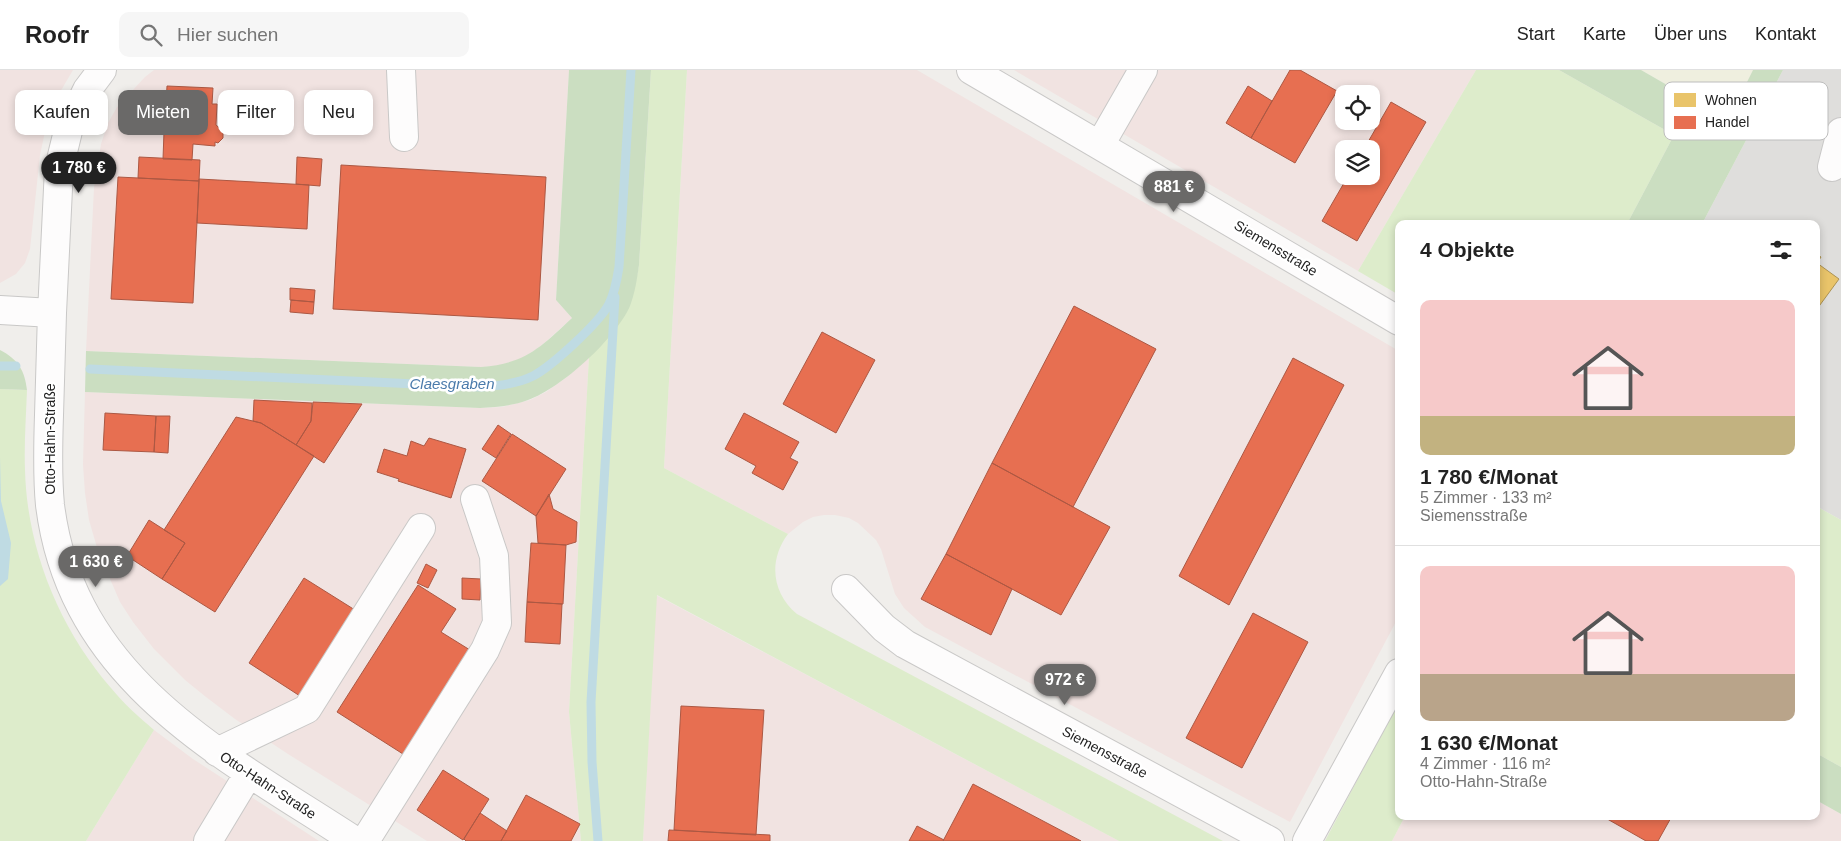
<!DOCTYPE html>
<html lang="de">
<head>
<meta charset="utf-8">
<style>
	:root { --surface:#fff; --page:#f6f6f6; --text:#222; --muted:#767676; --line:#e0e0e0; --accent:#6a6968 }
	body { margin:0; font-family:Arial,sans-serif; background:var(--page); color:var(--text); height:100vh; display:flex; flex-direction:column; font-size:19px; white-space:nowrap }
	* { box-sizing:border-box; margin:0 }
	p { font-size:16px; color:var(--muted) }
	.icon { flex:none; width:28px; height:28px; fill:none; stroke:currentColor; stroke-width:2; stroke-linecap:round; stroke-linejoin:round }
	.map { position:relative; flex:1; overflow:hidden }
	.drawer { position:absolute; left:1395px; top:150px; width:425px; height:600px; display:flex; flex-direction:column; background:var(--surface); border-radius:10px; box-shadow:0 2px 8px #0003 }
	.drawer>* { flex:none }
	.banner { position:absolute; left:15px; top:20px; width:475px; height:45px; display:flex; gap:10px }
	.controls { position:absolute; left:1335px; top:15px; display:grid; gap:10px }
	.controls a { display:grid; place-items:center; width:45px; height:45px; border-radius:10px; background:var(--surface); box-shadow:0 2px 8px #0003; font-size:25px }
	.price { position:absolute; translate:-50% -42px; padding:0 11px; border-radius:18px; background:var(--accent); color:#fff; font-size:16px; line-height:32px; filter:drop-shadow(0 1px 2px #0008) }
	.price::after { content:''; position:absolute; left:50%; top:30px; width:15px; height:11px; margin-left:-8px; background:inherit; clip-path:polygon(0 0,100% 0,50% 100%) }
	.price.active { background:#222; color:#fff }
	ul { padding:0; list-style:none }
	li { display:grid; align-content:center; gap:10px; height:265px; padding:0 25px }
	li+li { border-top:1px solid var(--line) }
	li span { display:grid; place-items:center; height:155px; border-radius:10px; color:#555 }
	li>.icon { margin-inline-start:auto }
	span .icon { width:90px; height:90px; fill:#fffc; stroke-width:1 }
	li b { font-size:21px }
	h2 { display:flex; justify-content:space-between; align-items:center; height:60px; padding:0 25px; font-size:21px }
	.chip { padding:0 18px; border-radius:10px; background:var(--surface); box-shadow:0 2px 8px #0003; font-size:18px; line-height:45px }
	.chip.active { background:var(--accent); color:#fff }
	header { display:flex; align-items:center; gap:30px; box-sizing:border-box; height:70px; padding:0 25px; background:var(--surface); border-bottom:1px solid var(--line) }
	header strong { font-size:24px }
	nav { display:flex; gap:28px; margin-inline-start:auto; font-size:18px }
	.search { width:350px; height:45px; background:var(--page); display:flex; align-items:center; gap:12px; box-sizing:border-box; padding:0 18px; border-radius:10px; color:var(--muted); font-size:19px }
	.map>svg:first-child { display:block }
</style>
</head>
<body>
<header>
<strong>Roofr</strong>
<div class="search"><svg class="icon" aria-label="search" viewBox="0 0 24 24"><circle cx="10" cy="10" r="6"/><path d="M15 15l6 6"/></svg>Hier suchen</div>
<nav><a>Start</a><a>Karte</a><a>Über uns</a><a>Kontakt</a></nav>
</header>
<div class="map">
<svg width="1841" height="771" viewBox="0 0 1841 771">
	<rect width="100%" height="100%" fill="#f0eeeb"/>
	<path fill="#dfdedc" d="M1783 0H1841V450L1816 436V154H1702Z"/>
	<path fill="#f1e3e1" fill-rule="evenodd" d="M0 0H73L56 29 46 57 40 85 30 179 25 193 16 204 0 213Z
		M154 0H569L556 230 572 248 541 276 523 288 499 296 481 297 86 281 94 118 101 74 108 53 117 37 145 7Z
		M687 0H917L1399 281V546L1290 752 925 557 904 538 895 524 881 479 876 470 858 453 849 448 835 445H824L813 447 803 452 788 464 664 398Z
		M1014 0H1476L1358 201ZM1344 24H1371V51H1344ZM1344 79H1371V106H1344Z
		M589 287 569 642 581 771H427L288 684 235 649 206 627 185 610 154 579 133 552 120 532 98 481 89 450 85 423 83 394 85 322 480 338 502 337 530 330 546 322 567 307Z
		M656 525 1119 771H643Z
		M154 660 193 689 319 771H86Z
		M1816 730 1841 744V771H1392L1405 746H1816Z"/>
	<path fill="#efefdf" d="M1641 0H1753L1728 50Z"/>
	<path fill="#ddeccb" d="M651 0H687L664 398 788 464C768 491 772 523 797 544L1223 771H1119L657 525 643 771H581L569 642 589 287C620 257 632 237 639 195Z
		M1476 0H1559L1674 65 1627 154H1399V225L1358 201Z
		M0 319 27 320C26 347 24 374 25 400 27 479 59 558 111 618 124 634 139 647 154 660L86 771H0Z
		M1816 436 1841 450V697L1816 683Z
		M1399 631V746H1405L1392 771H1325Z"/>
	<path fill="#cbdec1" d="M569 0H651L639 195C637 209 635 223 630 236 616 268 562 318 528 330 512 336 496 337 480 338L85 322 86 281 481 297C525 294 541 277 572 248L556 230Z
		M1559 0H1641L1728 50 1753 0H1783L1702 154H1627L1674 65Z
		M0 280C18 289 25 301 27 320L0 319Z
		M1816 683 1841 697V744L1816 730Z"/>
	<path fill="#bfdbe3" d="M0 387 1 431 11 473 8 509 0 516Z"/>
	<path fill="#e9c46a" stroke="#ad9354" d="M1816 184 1821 187 1817 193 1839 209 1817 239Z"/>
	<path fill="#e76f51" stroke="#ac5843" d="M1290 0H1300L1337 21 1295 93 1251 68Z
		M167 16 213 18 212 34H217L216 55 223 61V68L218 73 215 72V76L193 74 192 90 163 89 164 62 171 60 172 34H166Z
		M1248 16 1272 31 1251 68 1226 53Z
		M1391 32 1426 52 1357 171 1322 151 1348 106H1371V79H1364Z
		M139 87 200 90 199 111 138 108Z
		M297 87 322 89 320 116 296 114Z
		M341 95 546 107 538 250 333 239Z
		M118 107 199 111 193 233 111 229Z
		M199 109 309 115 307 159 197 153Z
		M290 218 315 220 314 232 290 230Z
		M291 230 314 232 313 244 290 242Z
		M1074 236 1156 279 1073 437 992 393Z
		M822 262 875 290 836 363 783 334Z
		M1293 288 1344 315 1229 535 1179 506Z
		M254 330 312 333 311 351 296 375 261 353 253 351Z
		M313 332 362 334 324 393 296 375 311 351Z
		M105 343 156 346 154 382 103 380Z
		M744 343 799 372 790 388 798 392 783 420 752 403 756 396 725 379Z
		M156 346H170L168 383 154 382Z
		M236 347 261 353 314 386 215 542 162 509 185 473 164 460Z
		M498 355 511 364 496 388 482 379Z
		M512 364 566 399 536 446 482 411Z
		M429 368 466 379 451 428 398 411 399 409 377 402 384 379 407 386 411 371 424 376Z
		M992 393 1110 457 1061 545 946 484Z
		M549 424 553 439 577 452 576 472 566 475 538 473 536 446Z
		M149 450 185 473 162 509 127 486Z
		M531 473 566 475 563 534 527 532Z
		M946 484 1012 519 991 565 921 529Z
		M426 494 437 500 428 518 417 513Z
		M304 508 355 540 300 626 249 593Z
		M462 508 481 509 480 530 462 529Z
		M418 515 456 539 441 562 470 580 403 684 337 642Z
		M527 532 562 534 560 574 525 572Z
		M1253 543 1308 572 1242 698 1186 668Z
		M681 636 764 640 756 765 674 760Z
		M443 700 489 729 463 770 417 740Z
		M973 714 1081 771H943Z
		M526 725 580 754 571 771H501Z
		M480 743 507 761 501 771H466L464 769Z
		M1602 746H1672L1658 771H1646Z
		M917 756 944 770 943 771H909Z
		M669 760 770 765V771H668Z"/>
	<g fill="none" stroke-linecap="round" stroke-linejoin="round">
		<path stroke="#bfdbe3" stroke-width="9" d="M0 296H16
			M90 299 481 317C499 316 517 314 533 306 552 296 599 253 609 234 615 222 617 210 619 197L631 0
			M598 771 592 692 591 632 615 227"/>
		<defs>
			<path id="minor" d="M401 0 404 67
				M971 0 1399 251
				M1100 75 1143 0
				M1832 97 1841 62
				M0 240 52 243C51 277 50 311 49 345 48 375 47 405 50 435 72 611 222 684 355 771
				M52 243 59 98 69 57 87 20 102 0
				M846 519 884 558 905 574 1270 771
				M217 682 307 639 421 458
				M208 771 249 703
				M365 771 485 580 497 553 494 486 475 429
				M1307 771 1399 603"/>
		</defs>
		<use href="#minor" stroke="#c9c8c7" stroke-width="30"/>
		<use href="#minor" stroke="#fdfcfc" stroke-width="28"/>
	</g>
	<g text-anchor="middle" stroke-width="5" stroke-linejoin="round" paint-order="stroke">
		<g font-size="14" fill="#222" stroke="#fff">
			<text transform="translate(1276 178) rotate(31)" y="5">Siemensstraße</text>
			<text transform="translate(50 369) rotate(-90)" y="5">Otto-Hahn-Straße</text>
			<text transform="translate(1105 682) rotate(28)" y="5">Siemensstraße</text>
			<text transform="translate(268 715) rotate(33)" y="5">Otto-Hahn-Straße</text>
		</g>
		<g font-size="15" font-style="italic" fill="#4a7aab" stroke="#fff">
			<text x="452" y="319">Claesgraben</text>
		</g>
	</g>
	<rect x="1664" y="12" width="164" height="58" rx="8" fill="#fff" stroke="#bdbdbd" stroke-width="1"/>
	<rect x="1674" y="23" width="22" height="14" fill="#e9c46a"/>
	<rect x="1674" y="46" width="22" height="13" fill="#e76f51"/>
	<g font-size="14" fill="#222">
		<text x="1705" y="35">Wohnen</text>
		<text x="1705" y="57">Handel</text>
	</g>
</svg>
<div class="controls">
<a><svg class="icon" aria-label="locate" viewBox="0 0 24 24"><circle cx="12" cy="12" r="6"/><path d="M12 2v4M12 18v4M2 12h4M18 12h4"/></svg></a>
<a><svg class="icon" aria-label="layers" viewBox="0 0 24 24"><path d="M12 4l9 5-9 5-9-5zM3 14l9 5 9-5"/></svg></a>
</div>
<b class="price active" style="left:79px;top:124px">1 780 €</b>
<b class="price" style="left:1174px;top:143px">881 €</b>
<b class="price" style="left:96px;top:518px">1 630 €</b>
<b class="price" style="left:1065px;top:636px">972 €</b>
<div class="banner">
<a class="chip">Kaufen</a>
<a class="chip active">Mieten</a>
<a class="chip">Filter</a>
<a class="chip">Neu</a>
</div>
<section class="drawer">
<h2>4 Objekte<svg class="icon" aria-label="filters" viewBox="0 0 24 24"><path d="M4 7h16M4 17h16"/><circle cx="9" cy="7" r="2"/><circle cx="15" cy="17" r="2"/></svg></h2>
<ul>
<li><span style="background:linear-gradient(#f6c9c9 75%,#c2b280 0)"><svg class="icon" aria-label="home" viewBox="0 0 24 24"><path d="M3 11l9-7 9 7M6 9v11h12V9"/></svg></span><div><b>1 780 €/Monat</b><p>5 Zimmer · 133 m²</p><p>Siemensstraße</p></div></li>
<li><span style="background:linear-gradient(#f6c9c9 70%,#b9a48a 0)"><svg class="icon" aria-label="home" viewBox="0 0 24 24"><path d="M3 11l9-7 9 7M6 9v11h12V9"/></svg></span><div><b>1 630 €/Monat</b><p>4 Zimmer · 116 m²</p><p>Otto-Hahn-Straße</p></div></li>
</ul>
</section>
</div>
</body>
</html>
